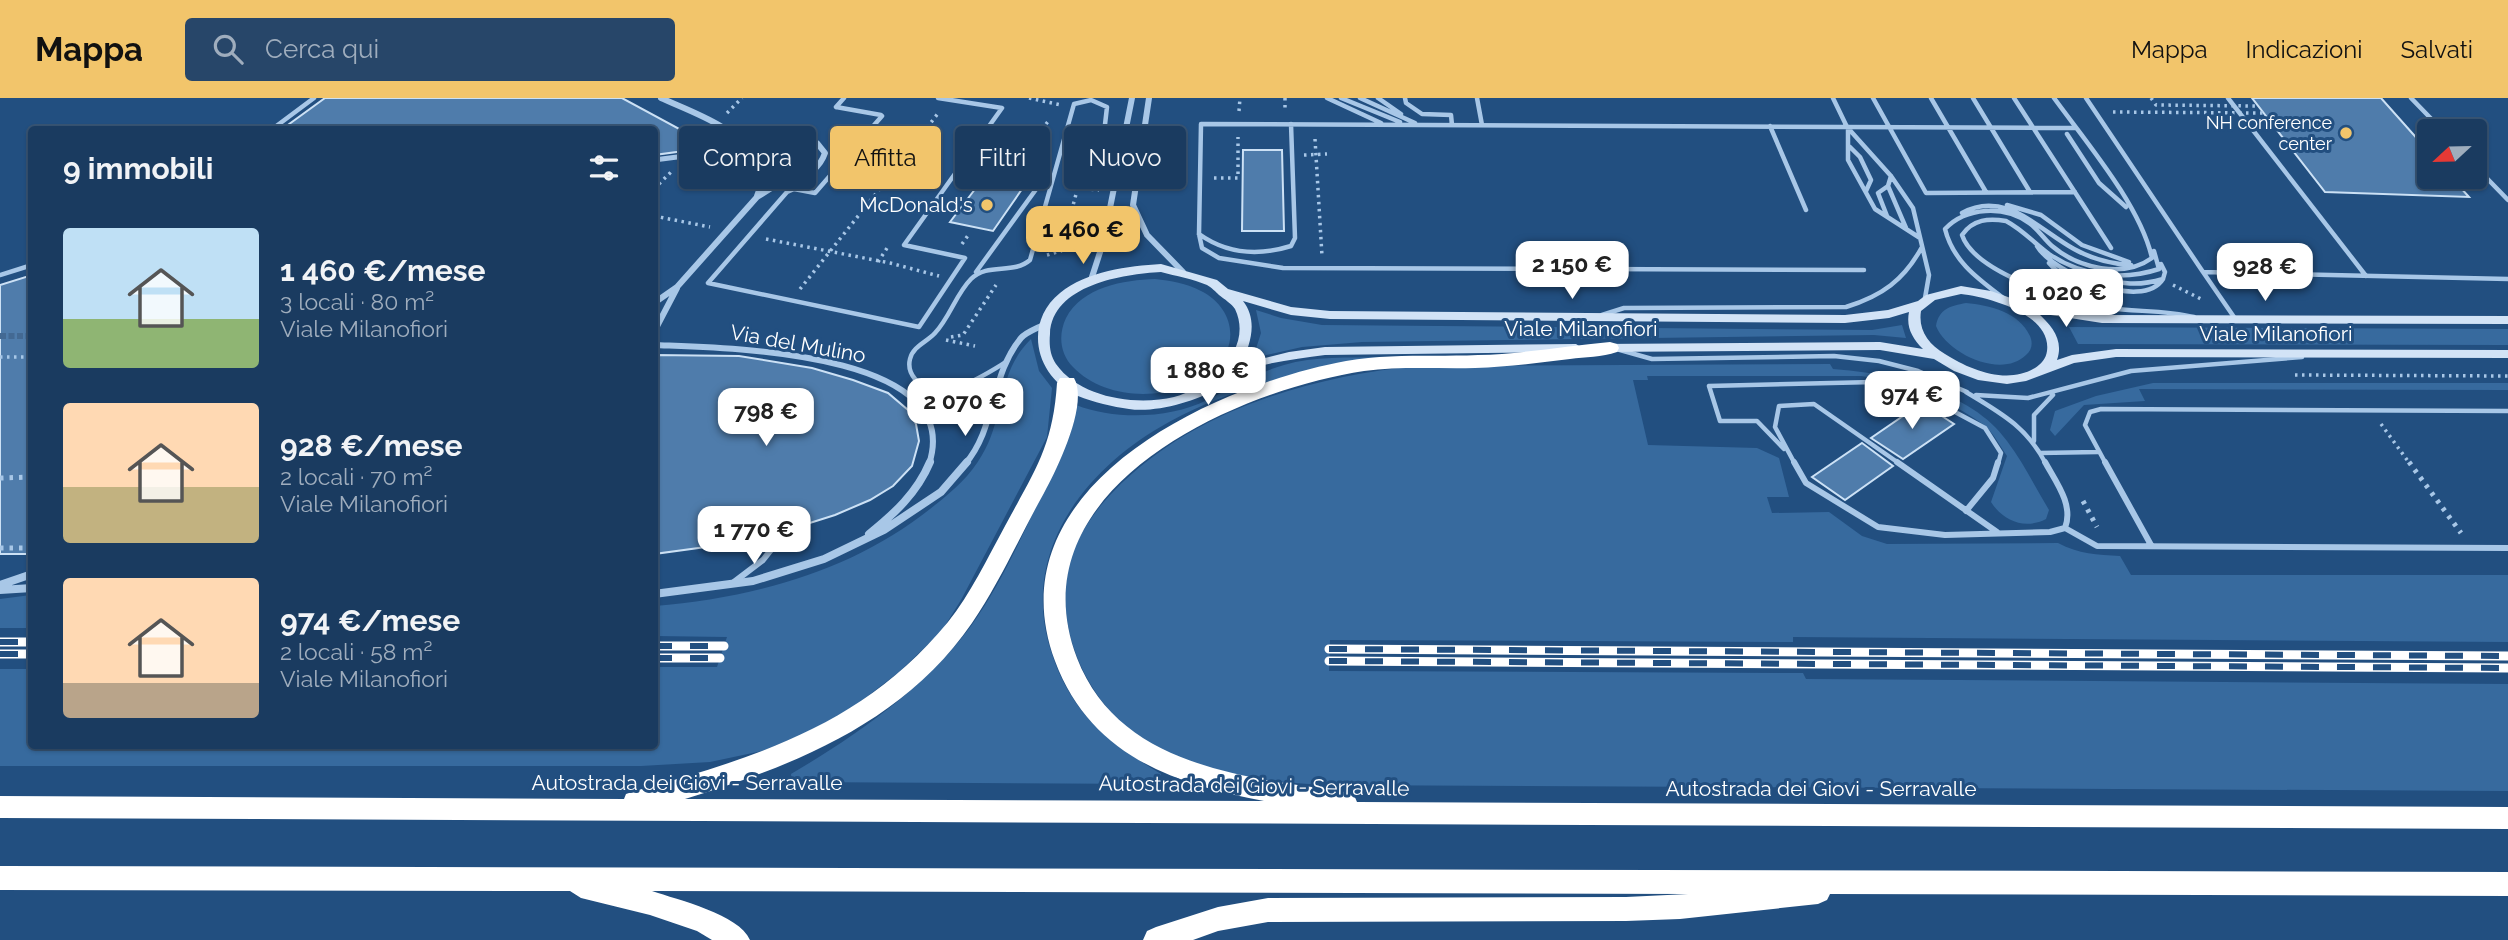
<!DOCTYPE html>
<html lang="it">
<head>
<meta charset="utf-8">
<style>
	:root { --surface:#1a3b60; --page:#274669; --text:#f1f3f6; --muted:#9fadbd; --line:#385575; --accent:#f2c56b }
	body { margin:0; font-family:Raleway,sans-serif; background:var(--page); color:var(--text); height:100vh; display:flex; flex-direction:column; font-size:26px; white-space:nowrap }
	* { box-sizing:border-box; margin:0 }
	p { font-size:23px; color:var(--muted) }
	.icon { flex:none; width:38px; height:38px; fill:none; stroke:currentColor; stroke-width:2; stroke-linecap:round; stroke-linejoin:round }
	.map { position:relative; flex:1; overflow:hidden }
	.details { position:absolute; left:28px; top:28px; width:630px; height:623px; display:flex; flex-direction:column; background:var(--surface); border-radius:7px; box-shadow:0 2px 5px #0004,0 0 0 2px var(--line) }
	.details>* { flex:none }
	.banner { position:absolute; left:679px; top:28px; width:665px; height:63px; display:flex; gap:14px }
	.needle { width:46px; rotate:248deg }
	.buttons { position:absolute; left:2417px; top:21px; display:grid; gap:14px }
	.buttons a { display:grid; place-items:center; width:70px; height:70px; border-radius:7px; background:var(--surface); box-shadow:0 2px 5px #0004,0 0 0 2px var(--line); font-size:35px }
	.price { position:absolute; translate:-50% -60px; padding:0 16px; border-radius:14px; background:#fff; color:#222; font-size:23px; line-height:46px; filter:drop-shadow(0 2px 4px #0008) }
	.price::after { content:''; position:absolute; left:50%; top:42px; width:21px; height:16px; margin-left:-10px; background:inherit; clip-path:polygon(0 0,100% 0,50% 100%) }
	.price.active { background:var(--accent); color:#111 }
	ul { padding:0; list-style:none }
	li { display:flex; align-items:center; gap:21px; height:175px; padding:0 35px }
	li span { display:grid; place-items:center; flex:none; width:196px; height:140px; border-radius:7px; color:#555 }
	li>.icon { margin-inline-start:auto }
	span .icon { width:84px; height:84px; fill:#fffc; stroke-width:1 }
	li b { font-size:30px }
	h2 { display:flex; justify-content:space-between; align-items:center; height:84px; padding:0 35px; font-size:30px }
	.chip { padding:0 24px; border-radius:7px; background:var(--surface); box-shadow:0 2px 5px #0004,0 0 0 2px var(--line); font-size:24px; line-height:63px }
	.chip.active { background:var(--accent); color:#111 }
	header { display:flex; align-items:center; gap:42px; box-sizing:border-box; height:98px; padding:0 35px; background:var(--accent); color:#111 }
	header strong { font-size:33px }
	nav { display:flex; gap:38px; margin-inline-start:auto; font-size:24px }
	.search { width:490px; height:63px; background:var(--page); display:flex; align-items:center; gap:18px; box-sizing:border-box; padding:0 24px; border-radius:7px; color:var(--muted); font-size:26px }
	.map>svg:first-child { display:block }
</style>
</head>
<body>
<header>
<strong>Mappa</strong>
<div class="search"><svg class="icon" aria-label="search" viewBox="0 0 24 24"><circle cx="10" cy="10" r="6"/><path d="M15 15l6 6"/></svg>Cerca qui</div>
<nav><a>Mappa</a><a>Indicazioni</a><a>Salvati</a></nav>
</header>
<div class="map">
<svg width="2508" height="842" viewBox="0 0 2508 842">
	<rect width="100%" height="100%" fill="#224f80"/>
	<path fill="#376a9e" d="M1155 181C1171 183 1186 185 1201 193 1233 209 1241 246 1214 271 1178 304 1107 305 1073 269 1060 256 1058 237 1066 220 1082 189 1124 182 1155 181Z
		M1966 205C1989 207 2019 214 2030 238 2033 245 2032 252 2026 257 2002 281 1947 256 1936 228 1939 211 1950 208 1966 205Z
		M1256 212 1281 220 1322 227 1872 232 1902 227 1906 240 1874 237 1362 244 1302 249 1253 260 1261 235Z
		M2069 229 2508 231V247L2078 246Z
		M1031 241 1039 273 1052 290 1047 339 961 502 941 534 899 574 856 607 809 634 762 653 710 664 641 668H0V571H31L32 648H654L655 569H717L727 539 655 538V508C755 500 856 472 935 407 953 393 971 377 982 357 1005 320 996 275 1031 241Z
		M1381 259C1308 273 1234 288 1169 324 1085 370 1019 454 1051 553 1058 576 1070 599 1086 618 1107 642 1133 659 1161 676L1157 686 792 684 791 676C857 637 925 590 971 528 997 492 1016 451 1035 411 1052 377 1070 345 1076 307 1115 322 1169 321 1207 302 1233 289 1256 275 1284 267 1314 258 1349 260 1381 259Z
		M1830 266 1833 271C1890 275 1972 293 2007 343 2023 364 2035 389 2049 412L2046 421C2025 432 2003 423 1991 404L2007 358C2000 348 1993 334 1984 327 1948 301 1904 284 1861 278H1647L1648 282H1633L1648 347 1757 350 1779 360 1789 399H1767L1772 415 1829 414 1862 438 1887 446 2058 445C2079 456 2097 457 2120 458L2131 477H2508V544L1793 539V544L1330 542 1329 573 1803 575 1806 581 2508 586V693L1327 687C1268 684 1210 678 1157 650 1095 618 1054 540 1068 471 1073 444 1094 413 1113 394 1191 313 1308 279 1417 268Z
		M2153 285H2508V292L2139 291 2145 303 2084 307 2055 338 2050 332 2055 313 2096 298Z
		M31 497V530H0V501Z"/>
	<path fill="#4f7cab" stroke="#cce1f5" stroke-width="2" d="M325 0H622L696 40 684 53 654 57V32H281Z
		M2252 0H2381L2429 54V79H2451L2469 99 2325 94Z
		M1243 52H1282L1284 133H1242Z
		M998 61 1038 68 993 133 950 124Z
		M32 177V456H0V187Z
		M654 257 739 258 812 270 853 282 888 295 908 312 916 326 919 343 912 368 893 388 870 402 835 417 791 431 785 428 777 435 728 446 654 456Z
		M1922 305 1954 326 1903 361 1871 340Z
		M1862 345 1893 368 1845 402 1812 379Z"/>
	<g fill="none" stroke-linecap="round" stroke-linejoin="round">
		<path stroke="#436993" stroke-width="6" stroke-dasharray="6 2.5" stroke-linecap="butt" d="M0 238H32"/>
		<path stroke="#a8c7e7" stroke-width="3.5" stroke-dasharray="2.5 4.5" stroke-linecap="butt" d="M1029 0 1061 7
			M1285 0V13
			M1239 13 1240 0
			M727 15 742 0
			M1046 26 1050 21
			M1158 38H1188
			M1174 38 1171 80H1188
			M1315 41 1322 158
			M910 52 939 14
			M1304 57 1327 56
			M1214 80H1238V39
			M1077 90 1099 92
			M654 91 671 74
			M654 118 710 129
			M1064 139 1089 140
			M766 141 890 165 939 178
			M962 146 969 136
			M1047 157 1061 153 1089 47
			M878 164 889 147
			M2173 187 2203 202
			M800 191 890 78
			M951 239 963 237 996 187
			M946 242 975 248
			M0 259H32
			M2295 277 2508 278
			M2381 326 2410 366"/>
		<path stroke="#a8c7e7" stroke-width="5" stroke-dasharray="3.5 6" stroke-linecap="butt" d="M2409 364 2461 435
			M0 380 32 379
			M2083 403 2097 429
			M0 450H32"/>
		<path stroke="#a8c7e7" stroke-width="4.5" d="M1327 0 1381 25
			M1341 0 1400 24
			M1360 0 1415 25
			M1378 0 1401 16
			M1405 0 1406 5 1422 16 1451 17 1452 27
			M1477 0 1482 27
			M1833 0 1847 29 1891 78 1913 110 1929 177 1925 200
			M1873 0 1926 95 2075 94
			M1931 0 1986 94
			M1973 0 2030 94
			M2014 0 2111 150
			M2086 0 2203 174
			M2228 0 2366 178
			M2411 0 2443 33
			M836 9 881 17
			M836 9 844 0
			M882 18 815 95 794 91 787 94 708 185 919 229 965 160 904 147 1002 10 938 0
			M1770 28 1806 112
			M271 32 314 0
			M1848 32V62L1875 111 1920 140
			M2067 36 2099 85 2126 109
			M1850 49 1860 59 1871 82 1866 93
			M685 58 701 55 736 39
			M2474 67 2508 102
			M1888 88 1906 130
			M2007 107 2041 117 2082 147 2129 164
			M1962 115C2005 91 2039 132 2074 151 2092 161 2111 166 2131 167
			M1887 118 1878 95 1888 88 1891 78
			M1199 136C1227 156 1259 158 1291 148L1295 140 1291 26
			M2037 148C2053 175 2142 214 2163 181
			M2154 153 2159 171C2123 183 2081 178 2049 156 2034 145 2023 132 2006 123 1989 120 1973 121 1962 137 1975 176 2071 204 2108 210 2137 214 2165 212 2194 219
			M2049 165C2065 184 2086 191 2111 192
			M1864 172 1283 170 1219 160 1202 150 1199 136 1201 26 2075 30
			M976 174 1037 90 1052 82
			M0 177 32 167
			M2097 178C2120 187 2140 188 2163 181L2165 174 2161 166
			M2002 199C1977 180 1953 163 1945 131 1966 109 2004 107 2029 125 2038 131 2044 141 2052 148 2078 170 2123 181 2152 160 2140 107 2086 44 2054 0
			M1602 217 1624 210 1846 209C1882 198 1904 182 1922 149
			M2236 222 2203 174 2508 181
			M1620 252 1652 261 1834 258 1879 263 1918 273 1967 294
			M1006 264C983 278 938 309 915 281 910 275 908 269 910 261 913 248 927 244 935 235 950 219 956 196 971 181 988 164 1013 177 1030 162L1074 6 1091 2 1107 9 1103 44 1118 71
			M1966 294C2001 315 2027 329 2046 366
			M1976 297 2028 300 2131 273 2302 259
			M2034 343V317L2053 297
			M1784 351 1757 323H1720L1709 288 1874 284 1912 291 1985 330 2001 355 1998 366
			M2040 355 2098 354
			M1795 366 1775 329 1779 308 1814 306 1900 366
			M2106 366 2085 327 2090 314 2101 311 2508 313"/>
		<path stroke="#a8c7e7" stroke-width="6" d="M1794 364 1806 385 1878 429 1945 437 2050 434 2065 430C2074 407 2056 384 2045 364
			M1897 364 1997 434
			M2105 364 2151 447
			M1966 413 1993 380 1998 364
			M2065 430 2097 448 2508 450
			M734 484 763 462 786 433"/>
		<path stroke="#a8c7e7" stroke-width="5" d="M654 62 685 58"/>
		<path stroke="#a8c7e7" stroke-width="6" d="M661 0C694 15 735 28 755 60
			M1149 0 1133 107 1147 137 1183 174
			M741 40 757 43 777 42
			M804 41 817 45 825 55C815 84 778 88 755 71V60C768 45 784 41 804 41Z
			M757 98 761 87 760 76
			M1091 182 1103 145 1132 0
			M654 205 677 189 757 99 784 82
			M654 234 677 190
			M654 247C719 250 967 251 929 366
			M965 366C996 331 990 277 1021 240 1026 234 1038 230 1045 226"/>
		<path stroke="#a8c7e7" stroke-width="8" d="M869 436C894 416 917 395 930 364
			M0 487 32 476
			M0 492 32 490
			M654 496 753 483 824 461 884 432 941 394 967 364"/>
		<path fill="#d2e3f6" fill-rule="evenodd" d="M1161 166 1217 182 1228 191 1291 209 1330 213 1845 217 1888 212 1918 203 1926 197 1961 188 1991 193 2022 204 2102 217 2508 218V226L2102 225 2038 215C2052 228 2064 242 2057 262L2072 257 2116 251 2508 252V260L2116 259 2074 265 2026 283 2007 286 1978 282 1954 273 1934 261 1880 252 1599 254 1593 250 1599 246 1880 244 1923 251C1912 240 1906 229 1909 214L1889 220 1845 225 1330 221 1291 217 1243 203C1258 222 1251 246 1241 266L1289 254 1325 249 1576 246 1582 250 1576 254 1325 257C1295 261 1260 265 1232 277 1226 280 1222 287 1216 291 1195 304 1154 315 1129 311 1113 309 1093 304 1078 298 1035 279 1023 225 1060 195 1087 173 1128 168 1161 166ZM1161 174C1176 178 1193 181 1207 187 1211 189 1216 194 1219 197 1224 201 1232 206 1235 211 1246 234 1236 257 1219 273 1207 284 1190 295 1174 299 1136 308 1080 300 1056 266 1050 257 1049 247 1050 236 1052 187 1123 176 1161 174ZM1961 196C1988 199 2052 216 2047 253 2046 261 2041 266 2035 270 2007 287 1970 272 1945 256 1928 246 1918 232 1921 213L1935 202Z"/>
		<path fill="#fff" fill-rule="evenodd" d="M1610 244 1617 246 1619 250 1617 254C1602 259 1585 259 1570 261 1538 265 1507 269 1475 270 1438 271 1401 268 1364 273 1233 293 1013 392 1077 560 1119 669 1245 679 1345 694L1354 697 1357 704 2508 709V731L0 720V698L624 701 626 696 635 693C758 659 864 626 948 524 971 495 987 461 1005 428 1034 374 1053 349 1057 285L1060 280H1074C1089 306 1057 371 1044 395 1020 438 1000 484 972 525 904 624 796 667 685 701L1264 703C1173 686 1090 657 1055 563 991 390 1211 288 1346 263 1391 255 1434 259 1478 257 1522 256 1566 248 1610 244Z
			M0 768 2508 774V798L1830 796 1827 802 1818 806 1680 821 1626 823 1268 824 1218 833 1193 842H1143L1147 833 1156 829 1218 809 1268 800 1626 799 1688 796 652 793C678 802 739 816 750 842H712L697 833 650 817 581 800 570 793 0 792Z"/>
		<defs>
			<path id="rail" d="M0 544H32
				M654 548H724
				M1329 551 2508 558
				M0 556H32
				M654 560H720
				M1329 563 2508 570"/>
		</defs>
		<use href="#rail" stroke="#fff" stroke-width="9"/>
		<use href="#rail" stroke="#224f80" stroke-width="6" stroke-dasharray="18" stroke-linecap="butt"/>
		<path stroke="#a8c7e7" stroke-width="3.5" stroke-dasharray="2.5 4.5" stroke-linecap="butt" d="M2151 0 2156 7 2258 8
			M2113 14 2264 15"/>
	</g>
	<g fill="#f2c56b" stroke="#224f80" stroke-width="2.5">
		<circle cx="2346" cy="35" r="7"/>
		<circle cx="987" cy="107" r="7"/>
	</g>
	<g text-anchor="middle" stroke-width="6" stroke-linejoin="round" paint-order="stroke">
		<g font-size="18" fill="#fff" stroke="#224f80" text-anchor="end">
			<text x="2332" y="31">NH conference<tspan x="2332" dy="21">center</tspan></text>
		</g>
		<g font-size="21" fill="#fff" stroke="#224f80" text-anchor="end">
			<text x="973" y="114">McDonald's</text>
		</g>
		<g font-size="21" fill="#fff" stroke="#224f80">
			<text x="1581" y="238">Viale Milanofiori</text>
			<text x="2276" y="243">Viale Milanofiori</text>
			<text transform="translate(798 246) rotate(10)" y="7">Via del Mulino</text>
			<text x="687" y="692">Autostrada dei Giovi - Serravalle</text>
			<text transform="translate(1254 688) rotate(1)" y="7">Autostrada dei Giovi - Serravalle</text>
			<text x="1821" y="698">Autostrada dei Giovi - Serravalle</text>
		</g>
	</g>
</svg>
<div class="buttons">
<a><svg class="needle" viewBox="-14 -14 28 28"><path d="M0-13l5 13h-10z" fill="#e53935"/><path d="M0 13l5-13h-10z" fill="#9fadbd"/></svg></a>
</div>
<b class="price active" style="left:1083px;top:168px">1 460 €</b>
<b class="price" style="left:1572px;top:203px">2 150 €</b>
<b class="price" style="left:2265px;top:205px">928 €</b>
<b class="price" style="left:2066px;top:231px">1 020 €</b>
<b class="price" style="left:1208px;top:309px">1 880 €</b>
<b class="price" style="left:1912px;top:333px">974 €</b>
<b class="price" style="left:965px;top:340px">2 070 €</b>
<b class="price" style="left:766px;top:350px">798 €</b>
<b class="price" style="left:754px;top:468px">1 770 €</b>
<div class="banner">
<a class="chip">Compra</a>
<a class="chip active">Affitta</a>
<a class="chip">Filtri</a>
<a class="chip">Nuovo</a>
</div>
<section class="details">
<h2>9 immobili<svg class="icon" aria-label="filters" viewBox="0 0 24 24"><path d="M4 7h16M4 17h16"/><circle cx="9" cy="7" r="2"/><circle cx="15" cy="17" r="2"/></svg></h2>
<ul>
<li><span style="background:linear-gradient(#bfe0f5 65%,#8fb573 0)"><svg class="icon" aria-label="home" viewBox="0 0 24 24"><path d="M3 11l9-7 9 7M6 9v11h12V9"/></svg></span><div><b>1 460 €/mese</b><p>3 locali · 80 m²</p><p>Viale Milanofiori</p></div></li>
<li><span style="background:linear-gradient(#ffd9b3 60%,#c2b280 0)"><svg class="icon" aria-label="home" viewBox="0 0 24 24"><path d="M3 11l9-7 9 7M6 9v11h12V9"/></svg></span><div><b>928 €/mese</b><p>2 locali · 70 m²</p><p>Viale Milanofiori</p></div></li>
<li><span style="background:linear-gradient(#ffd9b3 75%,#b9a48a 0)"><svg class="icon" aria-label="home" viewBox="0 0 24 24"><path d="M3 11l9-7 9 7M6 9v11h12V9"/></svg></span><div><b>974 €/mese</b><p>2 locali · 58 m²</p><p>Viale Milanofiori</p></div></li>
</ul>
</section>
</div>
</body>
</html>
